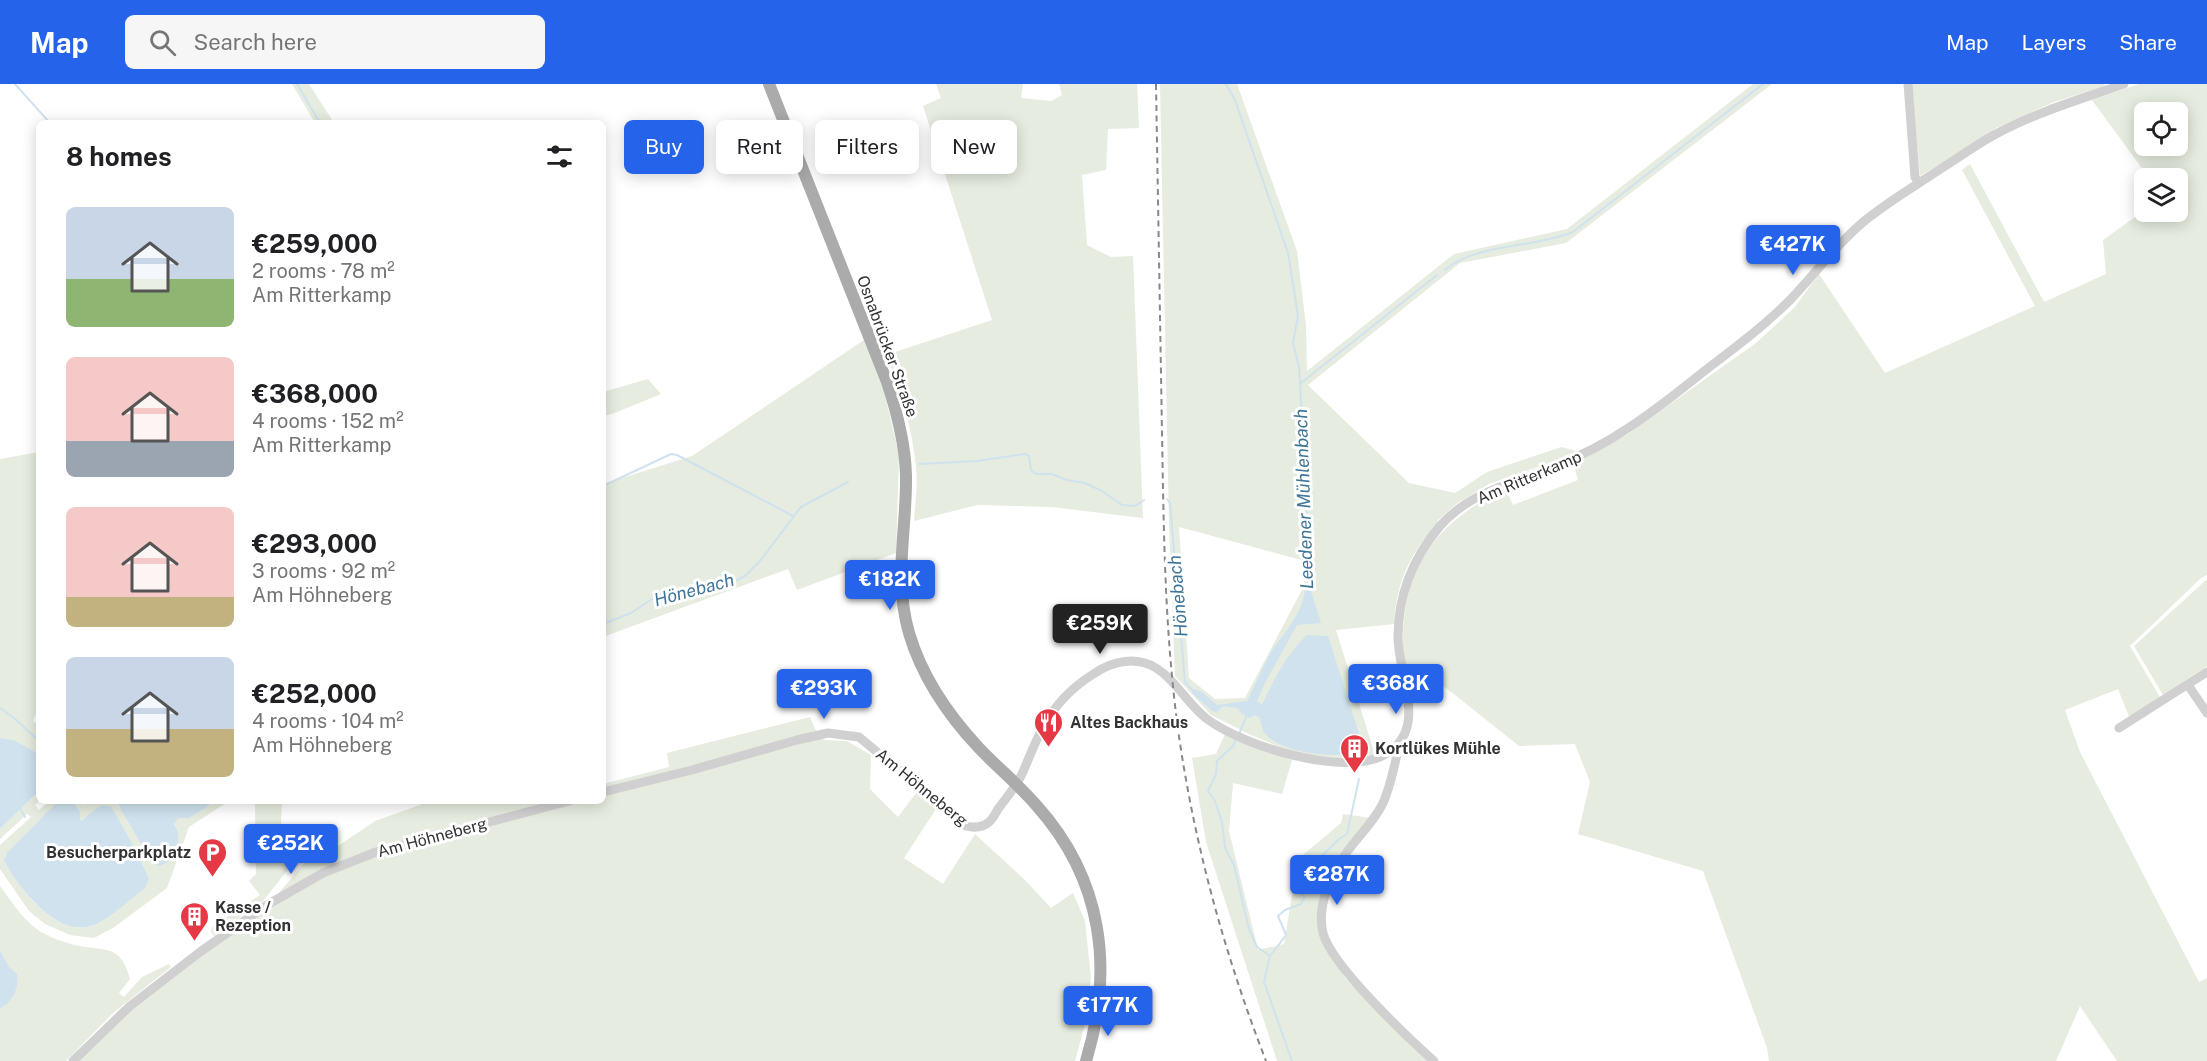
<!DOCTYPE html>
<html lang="en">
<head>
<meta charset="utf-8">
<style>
	:root { --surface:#fff; --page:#f6f6f6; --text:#202124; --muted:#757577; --accent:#2563eb }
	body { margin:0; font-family:"Public Sans",sans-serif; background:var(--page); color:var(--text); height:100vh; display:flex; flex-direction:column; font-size:22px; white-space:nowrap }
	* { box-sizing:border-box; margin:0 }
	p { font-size:20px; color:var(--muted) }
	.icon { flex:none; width:33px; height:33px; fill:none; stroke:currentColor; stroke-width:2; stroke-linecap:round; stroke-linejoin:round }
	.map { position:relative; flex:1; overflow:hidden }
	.drawer { position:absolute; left:36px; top:36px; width:570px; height:684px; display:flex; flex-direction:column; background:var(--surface); border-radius:9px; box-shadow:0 3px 15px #0003 }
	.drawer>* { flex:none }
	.top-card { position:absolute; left:624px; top:36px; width:570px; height:54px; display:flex; gap:12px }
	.controls { position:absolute; left:2134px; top:18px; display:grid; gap:12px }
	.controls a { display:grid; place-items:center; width:54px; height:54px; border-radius:9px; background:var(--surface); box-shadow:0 3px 15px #0003; font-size:30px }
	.price { position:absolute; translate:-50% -51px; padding:0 14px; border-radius:6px; background:var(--accent); color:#fff; font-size:20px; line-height:39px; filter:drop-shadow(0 2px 3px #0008) }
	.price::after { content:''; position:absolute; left:50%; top:36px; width:18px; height:14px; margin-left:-9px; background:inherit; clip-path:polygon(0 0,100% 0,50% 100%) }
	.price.active { background:#222; color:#fff }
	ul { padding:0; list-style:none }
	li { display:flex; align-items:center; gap:18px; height:150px; padding:0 30px }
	li span { display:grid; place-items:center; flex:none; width:168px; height:120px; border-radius:9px; color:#555 }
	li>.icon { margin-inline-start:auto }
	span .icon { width:72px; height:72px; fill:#fffc; stroke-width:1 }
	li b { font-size:26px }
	h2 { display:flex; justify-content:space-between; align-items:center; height:72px; padding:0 30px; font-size:26px }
	.chip { padding:0 21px; border-radius:9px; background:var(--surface); box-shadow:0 3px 15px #0003; font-size:21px; line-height:54px }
	.chip.active { background:var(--accent); color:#fff }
	header { display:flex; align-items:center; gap:36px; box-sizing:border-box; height:84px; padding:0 30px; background:var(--accent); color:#fff }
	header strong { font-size:28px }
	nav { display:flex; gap:33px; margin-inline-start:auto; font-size:21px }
	.search { width:420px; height:54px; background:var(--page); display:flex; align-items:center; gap:15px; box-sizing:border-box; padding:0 21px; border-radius:9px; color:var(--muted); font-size:22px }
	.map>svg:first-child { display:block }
</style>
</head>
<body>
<header>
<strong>Map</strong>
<div class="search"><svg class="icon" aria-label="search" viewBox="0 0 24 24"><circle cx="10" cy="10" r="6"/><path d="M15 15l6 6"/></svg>Search here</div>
<nav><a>Map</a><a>Layers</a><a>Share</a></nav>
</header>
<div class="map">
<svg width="2207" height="977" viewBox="0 0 2207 977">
	<rect width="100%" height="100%" fill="#fff"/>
	<path fill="#e6ecdf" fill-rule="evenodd" d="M292 0H309L334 39H315Z
		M936 0H1023L1021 14 1051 17 1062 11 1059 0H1137L1139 44 1108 45 1106 86 1082 91 1087 161 1111 173 1133 172 1143 434 1051 423 977 421 914 437C915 420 918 402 916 385 913 346 901 308 886 271L992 236 923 22 941 14Z
		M1160 0H1237L1297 167 1306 241 1307 287 1454 170 1567 145 1753 0H1772L1566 159 1460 179 1308 301 1409 399 1455 409 1487 388 1561 363 1581 368 1489 400 1456 420 1437 437 1438 439C1409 471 1397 496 1394 540L1336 546 1375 671 1336 674 1294 669 1251 651 1211 631 1175 592 1169 441ZM1179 443 1305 477 1304 502 1245 614 1215 615 1189 594Z
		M1911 0H2104L2105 2 2054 18 1996 44 1980 56 1920 92Z
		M2139 0H2207V491L2201 494 2130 562 2161 615 2130 635 2118 605 2065 626 2080 668 2199 898 2207 894V977H2117L2080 922 2056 977H1769L1767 964 1703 787 1578 750 1590 698 1575 660 1519 662 1445 603 1422 609C1418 606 1411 601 1409 596 1403 584 1403 564 1403 551 1405 478 1442 434 1506 405L1513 421 1578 396 1573 379 1628 350 1756 259 1794 224 1819 190 1885 289 2035 222 1962 86 1970 80 2044 218 2106 190 2103 156 2145 126 2178 128V94H2149L2092 16ZM2145 28H2178V62H2145Z
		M864 256 884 307 899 371 896 469 797 506 788 485 603 553V400L692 372Z
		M648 295 661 310 612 330 603 332V308Z
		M39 368V623L33 637 39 642V670L14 656 0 654V375Z
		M2207 495V582L2163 611 2134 562Z
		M810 633 815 645 824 656 847 657 871 671 870 705 898 733 916 709 936 725 904 774 943 800 975 750 1025 796 1051 824 1073 809 1085 837 1091 894 1085 940 1075 977H79L134 924 203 871 262 829 304 779 332 766 375 737 431 717H603V700L669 683 667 669Z
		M1225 650 1292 676 1282 710 1233 699 1229 747 1258 866 1284 860 1298 775 1341 739 1343 730 1371 734 1335 775 1322 806 1317 834 1321 855 1346 895 1428 977H1277L1206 758 1192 674 1216 670Z
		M39 707V717L35 721 39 726 49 717H58L5 772C14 802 56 853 92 842 101 839 139 803 149 794L134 763 85 735H80V728L73 717H80L83 721 89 717H116L118 722 171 771C179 760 178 752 174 740L177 734C199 733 206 717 229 717L189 743 167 804 113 844 94 854 70 851 45 840 29 827 0 785V761L31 733 27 730 0 755V745Z
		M255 717H282L281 738 291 775 290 783 263 817 214 852 211 848 212 843 260 811 249 797 256 790Z
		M0 802C13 819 25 840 45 850 56 856 72 861 85 863 111 866 122 865 130 895L119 909 124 913 142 893 169 880 171 883 114 928 66 977H0V925L5 922 10 884 0 866Z"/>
	<path fill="#cfe2ee" d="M1305 502 1310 504 1321 539 1297 541 1266 597 1257 617 1262 621C1274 595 1286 571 1307 551L1328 552 1364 665 1363 668C1339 675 1283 670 1265 650 1262 646 1261 638 1259 633L1254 631 1250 634 1241 629 1238 624 1223 622 1217 628 1212 627 1192 609 1194 605 1202 608 1217 621 1247 617C1256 600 1263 581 1273 565 1286 547 1305 526 1305 502Z
		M0 654 14 656 39 670V707L0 745Z
		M58 717H73L80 728V735L82 736C92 730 100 716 112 724L134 763 149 794 145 804C130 815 113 832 96 840 60 858 18 804 4 776L7 769Z
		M116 717H216L189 734H178L174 740 178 748V761L172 768 168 778 159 782 151 777Z
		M0 866 10 884 17 890C19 905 13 917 0 925Z"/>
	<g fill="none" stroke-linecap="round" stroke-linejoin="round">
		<path stroke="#cfe2ee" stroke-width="2" d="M15 0 50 39
			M297 0 320 39
			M1226 0 1235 16 1288 169 1298 232 1293 259 1299 283 1302 334 1309 473 1308 505
			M1445 186C1476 159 1535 164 1573 148L1763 0
			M1301 299 1437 191
			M919 380 977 377 1025 370 1029 372 1031 386 1036 390H1052L1067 396 1085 399 1102 407 1122 421 1135 422 1144 416
			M603 402 671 370 677 371 793 432
			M1167 415 1170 419 1185 598 1193 607
			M603 540 631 529 652 515 700 501 718 497 737 496 745 492 760 477 801 423 848 398
			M0 624 14 634 39 657
			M1239 650 1247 631
			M1236 655 1233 662 1217 677 1216 690 1208 707 1215 717 1222 738 1225 764 1234 781 1249 845 1257 863 1270 872 1264 898 1292 977
			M21 726 25 733
			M1271 871 1286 851 1278 832 1285 826 1301 820 1304 814 1299 784 1319 775 1339 755 1347 750 1359 695"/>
		<path stroke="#d0d0d0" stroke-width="9" d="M1908 0 1915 93 1919 99
			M2188 601 2207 629
			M2119 644 2207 588
			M1394 664 1397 671C1393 687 1390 704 1383 719 1373 740 1354 756 1342 775 1329 796 1317 824 1323 849 1331 881 1408 954 1434 977
			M603 708 692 686 797 656 828 649 859 653 966 742C974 744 982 744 989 738 993 735 995 730 998 725 1006 714 1015 704 1021 692 1030 673 1037 651 1049 633 1060 616 1077 600 1095 589 1113 577 1136 572 1156 584 1176 596 1188 621 1207 635 1243 662 1343 693 1384 671 1430 646 1398 592 1398 553 1398 510 1413 474 1440 442 1470 408 1513 399 1553 383 1578 373 1603 361 1625 346 1652 329 1678 308 1703 288 1733 265 1763 243 1790 216 1814 191 1835 162 1862 139 1886 119 1915 102 1942 84 1960 73 1977 60 1996 50 2037 28 2081 15 2124 0
			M73 977 130 922 200 868 267 821 323 789 376 768 569 717"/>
		<path stroke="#ababab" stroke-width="12" d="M769 0 887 298C897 328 905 358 906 391 907 446 893 493 909 549 922 593 948 631 979 664 998 684 1019 701 1037 722 1103 796 1114 885 1086 977"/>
		<path stroke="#888" stroke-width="2" stroke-dasharray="6 4.5" stroke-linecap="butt" d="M1156 0C1158 116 1160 232 1162 348 1164 463 1165 577 1185 690 1202 788 1230 884 1266 977"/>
	</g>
	<defs>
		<symbol id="restaurant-pin" viewBox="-11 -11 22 30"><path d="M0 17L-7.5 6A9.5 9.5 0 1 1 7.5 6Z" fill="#e63946" stroke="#fff"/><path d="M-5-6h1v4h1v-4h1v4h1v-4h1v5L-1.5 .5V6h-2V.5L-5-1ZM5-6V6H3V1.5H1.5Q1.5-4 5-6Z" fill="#fff"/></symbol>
		<symbol id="building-pin" viewBox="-11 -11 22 30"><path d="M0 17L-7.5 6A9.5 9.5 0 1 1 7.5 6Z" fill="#e63946" stroke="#fff"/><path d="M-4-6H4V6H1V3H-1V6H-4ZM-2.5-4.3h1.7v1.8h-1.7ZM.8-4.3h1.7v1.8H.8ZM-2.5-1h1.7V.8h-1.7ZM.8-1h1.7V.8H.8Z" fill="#fff"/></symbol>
		<symbol id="parking-pin" viewBox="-11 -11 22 30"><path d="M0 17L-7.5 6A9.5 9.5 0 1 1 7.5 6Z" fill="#e63946" stroke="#fff"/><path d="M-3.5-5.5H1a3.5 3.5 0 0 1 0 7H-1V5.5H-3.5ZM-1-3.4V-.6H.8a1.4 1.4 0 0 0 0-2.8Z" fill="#fff"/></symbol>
	</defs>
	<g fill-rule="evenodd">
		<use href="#restaurant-pin" x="1032" y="622" width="33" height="45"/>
		<use href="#building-pin" x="1338" y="648" width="33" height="45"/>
		<use href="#parking-pin" x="196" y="752" width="33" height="45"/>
		<use href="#building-pin" x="178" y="816" width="33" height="45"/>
	</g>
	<g text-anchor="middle" stroke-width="6" stroke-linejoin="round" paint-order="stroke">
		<g font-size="16" fill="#333" stroke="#fff">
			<text transform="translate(888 262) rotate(70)" y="6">Osnabrücker Straße</text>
			<text transform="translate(1529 393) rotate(-23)" y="6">Am Ritterkamp</text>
			<text transform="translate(922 703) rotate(39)" y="6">Am Höhneberg</text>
			<text transform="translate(432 753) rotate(-15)" y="6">Am Höhneberg</text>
		</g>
		<g font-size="16" font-weight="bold" fill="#333" stroke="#fff" text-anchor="start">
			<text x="1070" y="644">Altes Backhaus</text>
			<text x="1375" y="670">Kortlükes Mühle</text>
			<text x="191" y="774" text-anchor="end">Besucherparkplatz</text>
			<text x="215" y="829">Kasse /<tspan x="215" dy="18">Rezeption</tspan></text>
		</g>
		<g font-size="18" font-style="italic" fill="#3f7597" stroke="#fff">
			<text transform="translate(1304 415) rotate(-92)" y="6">Leedener Mühlenbach</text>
			<text transform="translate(694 506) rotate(-15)" y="6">Hönebach</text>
			<text transform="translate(1178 512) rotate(-95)" y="6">Hönebach</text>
		</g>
	</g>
</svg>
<div class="controls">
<a><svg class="icon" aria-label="locate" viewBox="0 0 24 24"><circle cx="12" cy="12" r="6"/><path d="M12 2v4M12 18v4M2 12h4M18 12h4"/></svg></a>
<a><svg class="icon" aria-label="layers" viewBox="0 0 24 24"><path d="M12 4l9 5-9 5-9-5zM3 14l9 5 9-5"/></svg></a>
</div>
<b class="price" style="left:1793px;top:192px">€427K</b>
<b class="price" style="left:890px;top:527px">€182K</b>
<b class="price active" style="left:1100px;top:571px">€259K</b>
<b class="price" style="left:1396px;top:631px">€368K</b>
<b class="price" style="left:824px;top:636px">€293K</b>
<b class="price" style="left:291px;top:791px">€252K</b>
<b class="price" style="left:1337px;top:822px">€287K</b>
<b class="price" style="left:1108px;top:953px">€177K</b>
<div class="top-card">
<a class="chip active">Buy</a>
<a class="chip">Rent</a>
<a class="chip">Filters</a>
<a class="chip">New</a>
</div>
<section class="drawer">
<h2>8 homes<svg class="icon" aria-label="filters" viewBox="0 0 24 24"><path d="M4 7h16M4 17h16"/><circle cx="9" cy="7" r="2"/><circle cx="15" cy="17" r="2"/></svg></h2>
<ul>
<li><span style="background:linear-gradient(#c9d6e8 60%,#8fb573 0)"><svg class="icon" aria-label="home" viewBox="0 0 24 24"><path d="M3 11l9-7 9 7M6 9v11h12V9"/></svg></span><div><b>€259,000</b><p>2 rooms · 78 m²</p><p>Am Ritterkamp</p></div></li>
<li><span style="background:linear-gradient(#f6c9c9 70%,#9aa5b1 0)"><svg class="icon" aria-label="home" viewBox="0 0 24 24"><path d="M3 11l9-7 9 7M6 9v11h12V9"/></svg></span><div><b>€368,000</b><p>4 rooms · 152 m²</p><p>Am Ritterkamp</p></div></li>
<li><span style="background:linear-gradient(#f6c9c9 75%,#c2b280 0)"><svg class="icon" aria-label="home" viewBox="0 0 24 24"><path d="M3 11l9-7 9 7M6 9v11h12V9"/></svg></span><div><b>€293,000</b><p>3 rooms · 92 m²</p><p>Am Höhneberg</p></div></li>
<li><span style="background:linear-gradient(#c9d6e8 60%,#c2b280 0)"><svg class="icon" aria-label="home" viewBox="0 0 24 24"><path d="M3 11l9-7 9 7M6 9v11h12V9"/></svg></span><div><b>€252,000</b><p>4 rooms · 104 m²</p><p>Am Höhneberg</p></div></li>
</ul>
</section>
</div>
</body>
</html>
